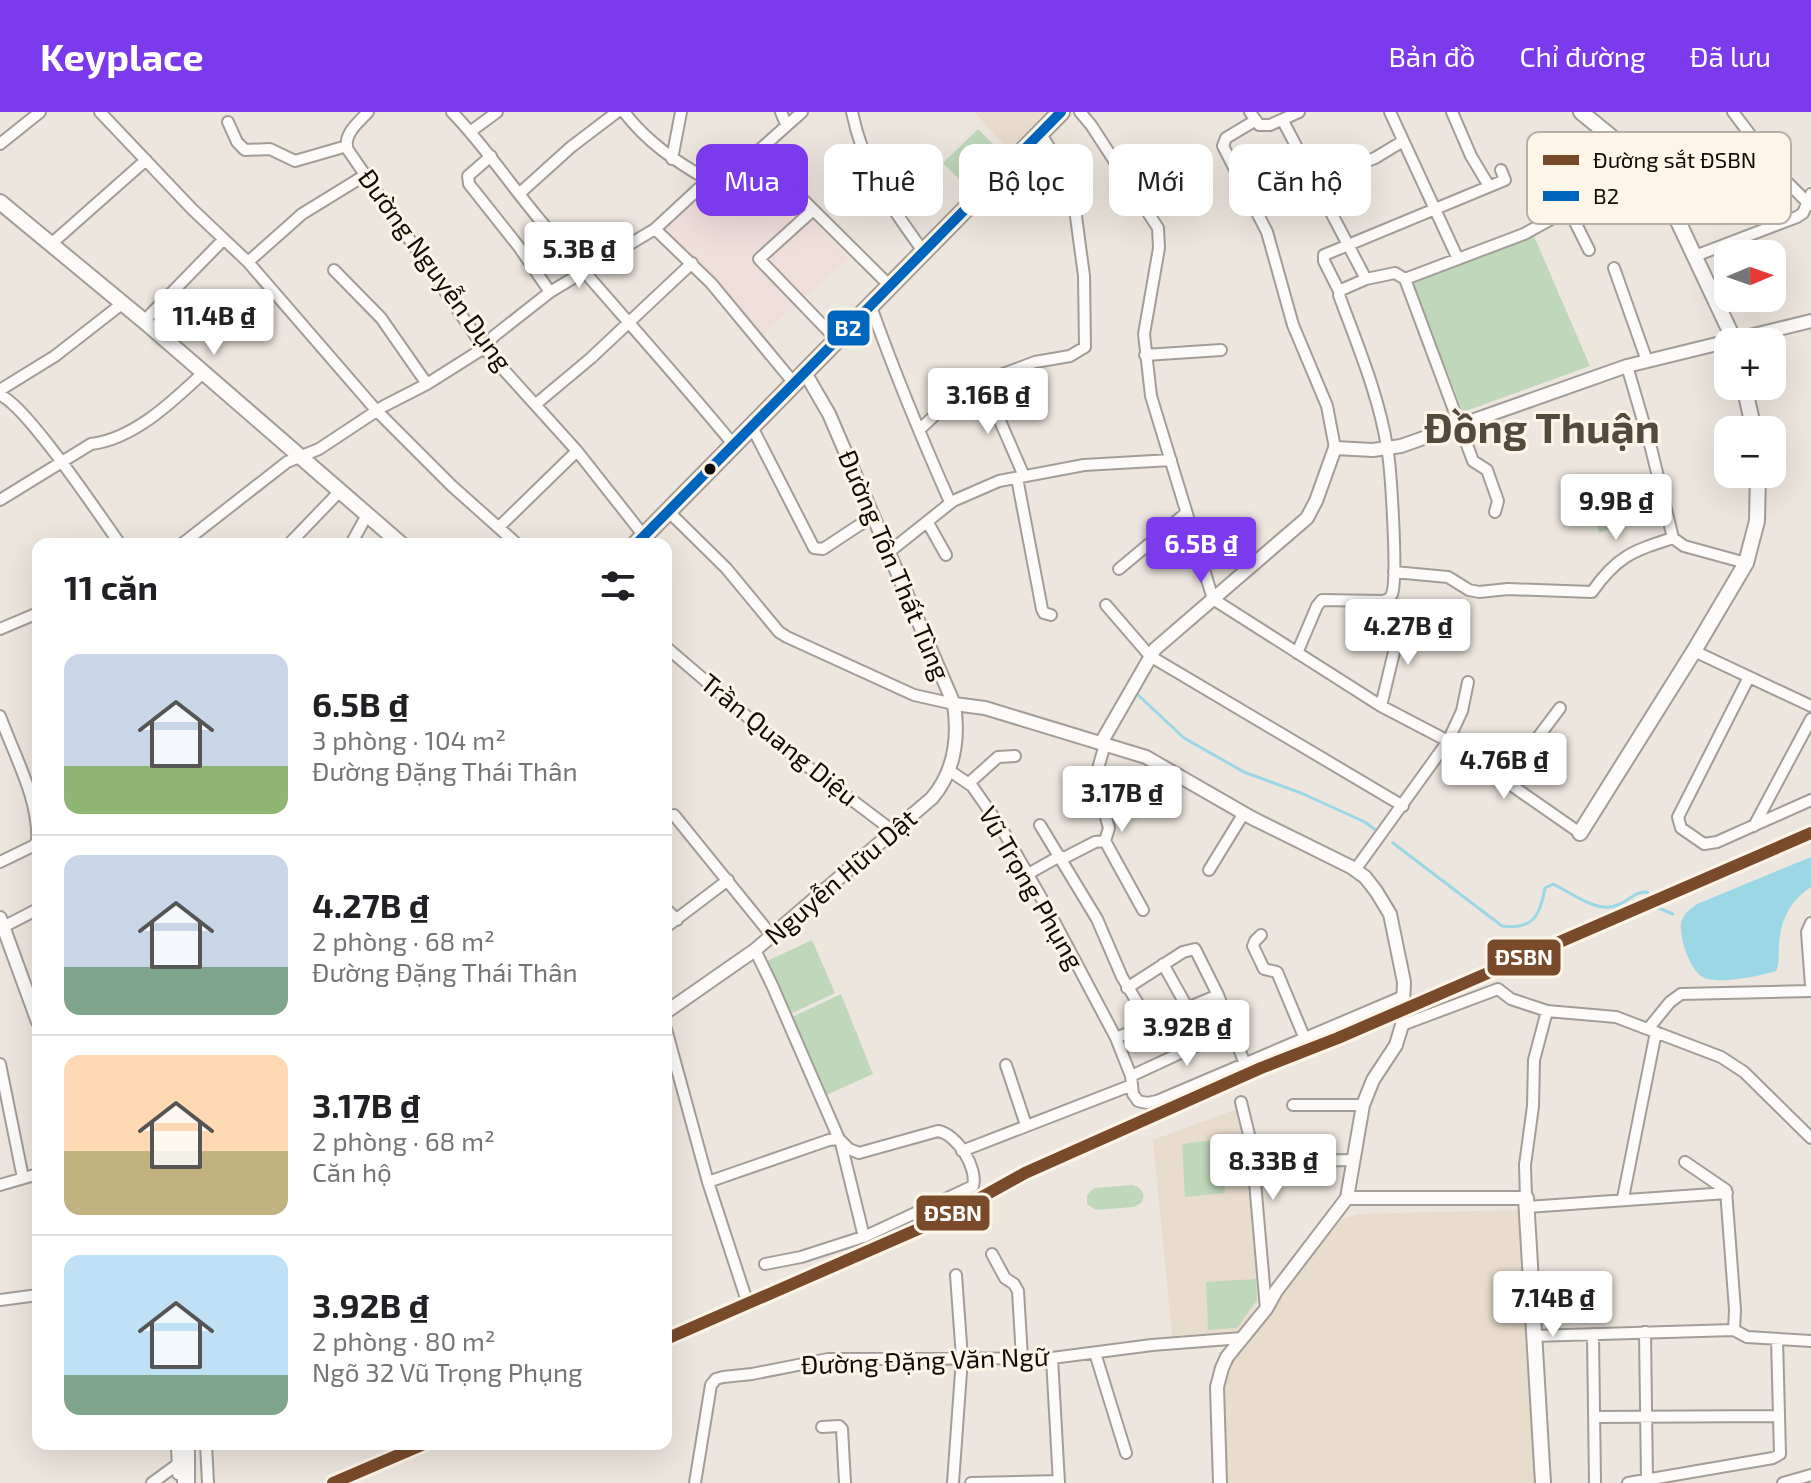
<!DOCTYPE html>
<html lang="vi">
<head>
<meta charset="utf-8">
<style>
	:root { --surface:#fff; --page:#f6f6f6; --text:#202124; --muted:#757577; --line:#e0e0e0; --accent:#7c3aed }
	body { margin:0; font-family:"Exo 2",sans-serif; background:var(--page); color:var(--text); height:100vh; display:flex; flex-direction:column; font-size:30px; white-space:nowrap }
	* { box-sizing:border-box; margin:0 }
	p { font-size:26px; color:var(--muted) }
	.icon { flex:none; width:44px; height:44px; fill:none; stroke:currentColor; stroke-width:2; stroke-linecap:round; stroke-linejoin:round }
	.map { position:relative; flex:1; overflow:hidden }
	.side { position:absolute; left:32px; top:426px; width:640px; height:912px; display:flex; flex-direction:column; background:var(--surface); border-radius:16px; box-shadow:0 8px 32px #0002 }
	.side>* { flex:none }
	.hud { position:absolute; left:696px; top:32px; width:760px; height:72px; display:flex; gap:16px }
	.needle { width:52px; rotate:88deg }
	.fabs { position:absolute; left:1714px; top:128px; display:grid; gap:16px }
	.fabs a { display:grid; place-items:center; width:72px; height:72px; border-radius:16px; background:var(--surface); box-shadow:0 8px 32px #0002; font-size:40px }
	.price { position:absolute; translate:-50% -68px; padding:0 18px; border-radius:8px; background:#fff; color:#222; font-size:26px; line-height:52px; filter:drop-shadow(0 2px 4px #0008) }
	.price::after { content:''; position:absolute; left:50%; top:48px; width:24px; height:18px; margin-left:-12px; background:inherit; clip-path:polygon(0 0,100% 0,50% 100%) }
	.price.selected { background:var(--accent); color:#fff }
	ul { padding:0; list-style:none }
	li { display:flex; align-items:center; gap:24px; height:200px; padding:0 32px }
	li+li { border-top:2px solid var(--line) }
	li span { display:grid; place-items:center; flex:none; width:224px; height:160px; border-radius:16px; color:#555 }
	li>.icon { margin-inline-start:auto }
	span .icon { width:96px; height:96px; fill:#fffc; stroke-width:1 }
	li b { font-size:34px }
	h2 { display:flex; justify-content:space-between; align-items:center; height:96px; padding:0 32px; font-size:34px }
	.tag { padding:0 28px; border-radius:16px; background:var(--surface); box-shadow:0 8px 32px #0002; font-size:28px; line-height:72px }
	.tag.selected { background:var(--accent); color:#fff }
	header { display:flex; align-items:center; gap:48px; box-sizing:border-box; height:112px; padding:0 40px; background:var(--accent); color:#fff }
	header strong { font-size:38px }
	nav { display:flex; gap:44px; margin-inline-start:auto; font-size:28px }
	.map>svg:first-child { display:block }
</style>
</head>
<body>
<header>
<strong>Keyplace</strong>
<nav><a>Bản đồ</a><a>Chỉ đường</a><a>Đã lưu</a></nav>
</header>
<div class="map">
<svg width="1811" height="1371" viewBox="0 0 1811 1371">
	<rect width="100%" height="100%" fill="#ede6de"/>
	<path fill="#f0dedb" d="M753 47 849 146 759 225 662 117 709 73Z"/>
	<path fill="#e8dccd" d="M974 0H1048L1010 39Z
		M1237 997 1248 1036 1259 1189 1239 1220 1172 1224 1153 1028Z
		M1520 1098 1536 1371H1224L1220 1283 1225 1255 1249 1228 1277 1187 1342 1107 1359 1102Z"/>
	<path fill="#bfd8ba" d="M978 17 1001 40 967 75 943 51Z
		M1534 124 1590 254 1463 300 1412 170Z
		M1640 374 1650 402 1599 421 1589 391Z
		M812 828 835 881 788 903 765 850Z
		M841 882 873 962 824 984 790 906Z
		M1221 1027 1225 1081 1185 1085 1182 1032Z
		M1132 1073C1141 1075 1146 1081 1142 1090L1134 1095 1096 1098 1087 1092V1083L1094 1076Z
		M1256 1167 1257 1188 1237 1216 1208 1218 1206 1170Z"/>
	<path fill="#9cd7e6" d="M1811 745V775C1790 789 1780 809 1779 834 1778 843 1780 850 1776 859 1759 864 1715 874 1701 864 1689 855 1679 825 1681 811 1683 802 1690 797 1697 792Z"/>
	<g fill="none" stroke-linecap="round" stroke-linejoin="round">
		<path stroke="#9cd7e6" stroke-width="3" d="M1137 582 1184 626 1244 660 1301 681 1365 710 1378 720
			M1393 731 1502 814C1533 818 1540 804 1545 776L1553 772C1572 781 1597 802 1618 793 1630 788 1635 779 1647 780L1650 784
			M1656 795 1673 802"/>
		<defs>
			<path id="minor" d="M100 0 192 97 248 150 376 298 452 374 517 432
				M368 0C358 11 342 23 348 38L484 236 577 339 644 424
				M452 0C486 35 513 77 545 114 607 187 672 258 733 332
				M624 0C647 30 675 49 708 68
				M781 0 786 12
				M852 0C864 58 889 92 923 139
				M1080 0 1091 13 1158 116 1159 136 1144 222 1151 284 1213 487 1381 594 1448 629 1580 721
				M1250 0 1259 13H1270L1299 0
				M1390 0 1458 147
				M1452 0 1471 44 1489 74
				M1733 0 1783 66 1810 93
				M1256 8 1226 26 1223 34 1267 120 1293 213 1327 294 1335 336
				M1283 9 1366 167
				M228 10 237 30 245 38 270 37 295 49 347 34
				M470 20 497 0
				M0 32 40 0
				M756 41 889 173
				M491 44 468 64 469 72 519 135 550 180
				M672 47 681 0
				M1316 69 1375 46 1403 29
				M520 81 571 35 617 0
				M1567 94 1589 138
				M812 99 759 147 836 227
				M655 117 711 171 793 270
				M51 132 146 48
				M1695 144 1797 105 1803 101 1811 82
				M248 150 302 102 367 62
				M1614 156 1647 249
				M334 158 381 206 427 272
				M1405 167 1524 122 1564 100 1570 81C1594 70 1615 56 1640 48
				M1339 179 1324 149V143L1505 68 1501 58
				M870 192C894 259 921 325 950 390L953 389
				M144 209 223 128
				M1145 243 1221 238
				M1627 254 1651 336 1673 426 1684 434 1746 451
				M983 270 1024 364
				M0 278 55 244 123 191
				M0 283C26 293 100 404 120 432
				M536 292 591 246 692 151
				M752 315 814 436 823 437 873 404
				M919 318 963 277 1035 250 1070 244 1085 235 1084 164 1075 97 1060 53 1041 22
				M1017 366 1042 497 1044 501 1051 503
				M0 388 91 332C134 327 173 289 203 261
				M669 400 726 456 779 520 787 525 914 583 954 592
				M928 411 946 443
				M499 415 577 339
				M182 432 287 350 319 337 384 294 427 272 484 236 494 224 550 180 655 117 708 68 756 41 802 0
				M289 432 340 379
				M351 432 367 403
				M889 440 953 389 999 369 1084 353 1171 348
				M1119 457 1186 401
				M1394 460 1448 465 1469 478 1479 480 1508 477 1592 480C1617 444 1633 439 1673 426
				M1106 493 1150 544 1403 694
				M0 517 38 501
				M666 535 791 642 893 719
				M1694 539 1811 594
				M1297 541 1317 494 1322 488 1383 489C1388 487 1389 488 1392 482 1398 466 1391 356 1387 335 1379 284 1357 232 1339 183L1341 178 1366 167 1395 161 1405 167 1473 349 1487 358 1498 389 1495 400
				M1749 565 1678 705 1681 716 1704 732 1717 730 1811 688
				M1381 594 1394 540 1395 511
				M0 604C14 643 40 689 37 730L33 734 0 750
				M950 659 972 674 1002 717 1047 796 1116 926 1131 964 1133 982 1138 989 1147 991 1157 989 1404 884
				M1505 669 1560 596
				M969 671 998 645 1015 644
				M674 703 772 824
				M1040 713 1097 807 1122 865 1149 910
				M1754 714 1811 607
				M1105 729 1109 716 1095 667 1105 632
				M1062 747 1095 730 1105 729 1143 798
				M1209 758 1244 701
				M1355 758 1448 629 1462 599 1468 570
				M1028 762 1060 744
				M666 797 677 808
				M1811 811 1807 820 1811 873
				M3 815 38 797
				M666 815 728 768
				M1261 823 1255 829 1253 834 1264 857 1277 860 1305 927
				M755 838 772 873 839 1027
				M1163 852 1187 895
				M1127 876 1183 840 1195 837 1218 883 1245 952
				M1402 913 1498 877 1511 887 1547 899 1616 905 1721 945 1744 960 1811 1026
				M666 917 708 1070 745 1183
				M1648 917 1670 890 1681 882 1811 879
				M1116 926 1218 883
				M0 952 23 1066
				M1006 953 1026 1013
				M1131 964 1230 918
				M1241 990 1252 1035 1266 1197
				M1293 993H1363
				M841 1031 864 1125
				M962 1039 1132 973
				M1298 1049 1354 1048
				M1685 1050 1726 1078 1735 1198 1734 1218
				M708 1070 829 1028 839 1027 849 1037 859 1041 938 1019C957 1022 978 1056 973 1074L866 1124 801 1145 765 1152
				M0 1073 38 1062
				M1526 1086 1525 1053 1533 994 1534 948 1547 899
				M1623 1086 1656 920
				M1527 1095 1727 1081
				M992 1142 1005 1166 1014 1172 1018 1179 1022 1246
				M0 1188 38 1183
				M1645 1220 1647 1369
				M1593 1222 1595 1371
				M1533 1224 1734 1218 1747 1225 1811 1229
				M1095 1241 1126 1341
				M1052 1246 1059 1371
				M1594 1305 1779 1304
				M822 1315 839 1314 842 1317 845 1371
				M177 1332 178 1362
				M206 1332 208 1371
				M152 1371 178 1352
				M695 1371 711 1273 716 1267 723 1265 752 1262 828 1247 1052 1246 1152 1233 1242 1226
				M953 1371 962 1246 956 1163
				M971 1371 1059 1369
				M1628 1371 1773 1346 1780 1342 1777 1227
				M1783 1371 1811 1363"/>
			<path id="tertiary" d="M954 592 985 596 1146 645 1252 706 1351 755 1365 765 1376 779 1390 802 1404 870 1402 913 1396 933 1373 968 1363 993 1347 1086 1276 1179 1266 1197 1227 1245 1222 1256 1217 1275 1220 1371
				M1101 631 1155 537 1307 406 1316 389 1335 336 1373 338 1401 334 1627 254 1811 209
				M0 806 38 910
				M666 900 755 838 932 686C955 659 959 626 954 592L829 302 804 259
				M1347 1086H1526"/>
			<path id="secondary" d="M1581 0 1642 50 1660 71 1735 230
				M0 90 144 209 401 432
				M1744 274 1754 318
				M1580 721 1694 539 1746 451 1757 409 1758 362
				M1526 1086 1543 1371"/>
			<path id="primary" d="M636 432 1061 0
				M186 1332V1371"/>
		</defs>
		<use href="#minor" stroke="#a39d97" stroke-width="14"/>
		<use href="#tertiary" stroke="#a39d97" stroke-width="16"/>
		<use href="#secondary" stroke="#a39d97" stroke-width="18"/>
		<use href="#primary" stroke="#a39d97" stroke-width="20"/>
		<use href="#minor" stroke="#fcfbfa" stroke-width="10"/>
		<use href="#tertiary" stroke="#fcfbfa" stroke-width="12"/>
		<use href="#secondary" stroke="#fcfbfa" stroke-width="14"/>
		<use href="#primary" stroke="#fcfbfa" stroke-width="16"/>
		<defs>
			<path id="bus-1" d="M636 432 1061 0"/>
		</defs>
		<use href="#bus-1" stroke="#fef5e9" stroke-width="16"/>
		<use href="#bus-1" stroke="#0065bd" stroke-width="10"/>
		<defs>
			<path id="rail-1" d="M666 1227 946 1105 1025 1061 1261 956 1338 926 1811 721
				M333 1371 424 1332"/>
		</defs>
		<use href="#rail-1" stroke="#fef5e9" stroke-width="18"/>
		<use href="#rail-1" stroke="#7a4b2a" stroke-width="12"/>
	</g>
	<circle fill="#100c07" stroke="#fef5e9" stroke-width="3" cx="710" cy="357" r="7"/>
	<g text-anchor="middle" stroke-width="6" stroke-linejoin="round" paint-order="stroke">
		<g font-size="26" fill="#100c07" stroke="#fef5e9">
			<text transform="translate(435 158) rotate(54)" y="9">Đường Nguyễn Dụng</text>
			<text transform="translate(894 453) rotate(67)" y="9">Đường Tôn Thất Tùng</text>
			<text transform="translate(779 628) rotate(39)" y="9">Trần Quang Diệu</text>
			<text transform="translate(841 765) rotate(-41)" y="9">Nguyễn Hữu Dật</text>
			<text transform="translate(1031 776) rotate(60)" y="9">Vũ Trọng Phụng</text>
			<text transform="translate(925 1249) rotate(-2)" y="9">Đường Đặng Văn Ngữ</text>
		</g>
		<g font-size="42" font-weight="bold" fill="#53493d" stroke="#fef5e9">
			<text x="1542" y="331">Đồng Thuận</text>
		</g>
	</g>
	<rect x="1527" y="20" width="264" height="92" rx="12" fill="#fef5e9" stroke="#b7afa5" stroke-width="2"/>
	<rect x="1543" y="43" width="36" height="10" fill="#7a4b2a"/>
	<rect x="1543" y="79" width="36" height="10" fill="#0065bd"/>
	<g font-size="22" fill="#100c07">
		<text x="1593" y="56">Đường sắt ĐSBN</text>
		<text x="1593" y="92">B2</text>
	</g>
	<g stroke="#fef5e9" stroke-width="3">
		<rect x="826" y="197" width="45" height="38" rx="8" fill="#0065bd"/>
		<rect x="1486" y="826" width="76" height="39" rx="8" fill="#7a4b2a"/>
		<rect x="915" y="1082" width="76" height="38" rx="8" fill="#7a4b2a"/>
	</g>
	<g font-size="22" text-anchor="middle" font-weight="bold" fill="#fff">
		<text x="848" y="224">B2</text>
		<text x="1524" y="853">ĐSBN</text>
		<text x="953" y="1109">ĐSBN</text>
	</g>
</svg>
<div class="fabs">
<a><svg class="needle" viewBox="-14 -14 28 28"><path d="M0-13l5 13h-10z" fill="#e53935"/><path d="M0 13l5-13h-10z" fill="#757577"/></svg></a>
<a>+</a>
<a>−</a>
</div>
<b class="price" style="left:579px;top:178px">5.3B ₫</b>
<b class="price" style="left:214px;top:245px">11.4B ₫</b>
<b class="price" style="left:988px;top:324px">3.16B ₫</b>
<b class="price" style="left:1616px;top:430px">9.9B ₫</b>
<b class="price selected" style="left:1201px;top:473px">6.5B ₫</b>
<b class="price" style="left:1408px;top:555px">4.27B ₫</b>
<b class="price" style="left:1504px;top:689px">4.76B ₫</b>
<b class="price" style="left:1122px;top:722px">3.17B ₫</b>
<b class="price" style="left:1187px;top:956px">3.92B ₫</b>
<b class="price" style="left:1273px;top:1090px">8.33B ₫</b>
<b class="price" style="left:1553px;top:1227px">7.14B ₫</b>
<div class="hud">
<a class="tag selected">Mua</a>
<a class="tag">Thuê</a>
<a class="tag">Bộ lọc</a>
<a class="tag">Mới</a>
<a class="tag">Căn hộ</a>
</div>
<section class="side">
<h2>11 căn<svg class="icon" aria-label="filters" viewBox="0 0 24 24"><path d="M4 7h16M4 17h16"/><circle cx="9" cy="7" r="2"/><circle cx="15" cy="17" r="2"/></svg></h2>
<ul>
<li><span style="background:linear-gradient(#c9d6e8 70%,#8fb573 0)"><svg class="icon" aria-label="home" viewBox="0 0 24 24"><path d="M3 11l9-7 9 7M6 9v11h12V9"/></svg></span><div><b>6.5B ₫</b><p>3 phòng · 104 m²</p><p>Đường Đặng Thái Thân</p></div></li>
<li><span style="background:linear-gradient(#c9d6e8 70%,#7fa58c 0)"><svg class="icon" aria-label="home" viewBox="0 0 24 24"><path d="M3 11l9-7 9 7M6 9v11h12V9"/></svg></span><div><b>4.27B ₫</b><p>2 phòng · 68 m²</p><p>Đường Đặng Thái Thân</p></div></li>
<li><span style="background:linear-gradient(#ffd9b3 60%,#c2b280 0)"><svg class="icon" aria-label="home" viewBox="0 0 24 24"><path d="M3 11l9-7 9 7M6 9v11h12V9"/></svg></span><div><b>3.17B ₫</b><p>2 phòng · 68 m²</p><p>Căn hộ</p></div></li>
<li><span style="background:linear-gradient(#bfe0f5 75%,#7fa58c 0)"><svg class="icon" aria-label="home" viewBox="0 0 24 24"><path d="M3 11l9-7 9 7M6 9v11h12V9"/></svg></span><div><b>3.92B ₫</b><p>2 phòng · 80 m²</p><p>Ngõ 32 Vũ Trọng Phụng</p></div></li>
</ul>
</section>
</div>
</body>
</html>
